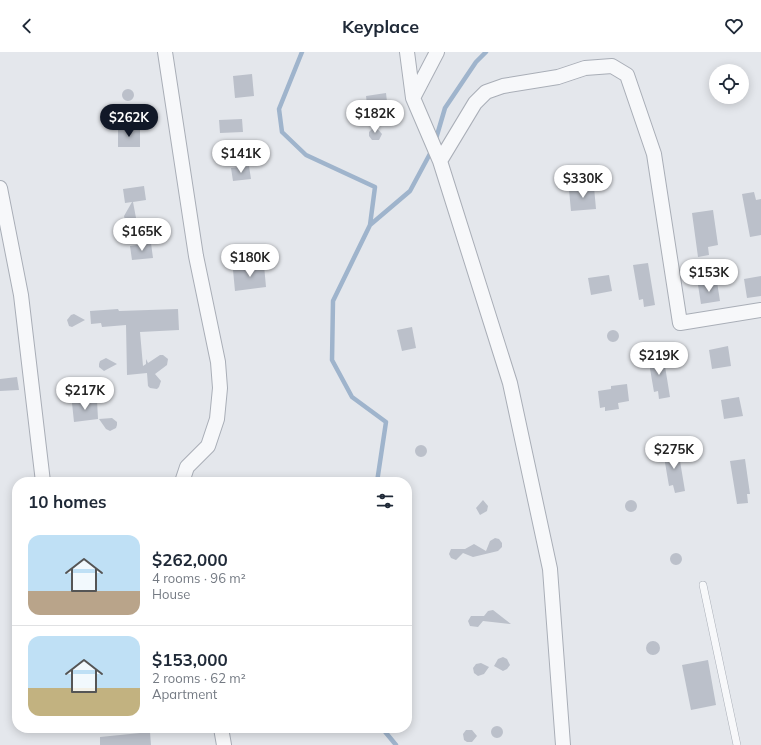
<!DOCTYPE html>
<html lang="en">
<head>
<meta charset="utf-8">
<style>
	:root { --surface:#fff; --page:#f6f6f7; --text:#1f2937; --muted:#747a83; --line:#e0e1e3; --accent:#111827 }
	body { margin:0; font-family:Mulish,sans-serif; background:var(--page); color:var(--text); height:100vh; display:flex; flex-direction:column; font-size:15px; white-space:nowrap }
	* { box-sizing:border-box; margin:0 }
	p { font-size:13px; color:var(--muted) }
	.icon { flex:none; width:22px; height:22px; fill:none; stroke:currentColor; stroke-width:2; stroke-linecap:round; stroke-linejoin:round }
	.map { position:relative; flex:1; overflow:hidden }
	.drawer { position:absolute; left:12px; top:425px; width:400px; height:256px; display:flex; flex-direction:column; background:var(--surface); border-radius:16px; box-shadow:0 2px 10px #0003 }
	.drawer>* { flex:none }
	.buttons { position:absolute; left:709px; top:12px; display:grid; gap:8px }
	.buttons a { display:grid; place-items:center; width:40px; height:40px; border-radius:50%; background:var(--surface); box-shadow:0 2px 10px #0003; font-size:20px }
	.price { position:absolute; translate:-50% -34px; padding:0 9px; border-radius:14px; background:#fff; color:#222; font-size:13px; line-height:26px; filter:drop-shadow(0 1px 2px #0008) }
	.price::after { content:''; position:absolute; left:50%; top:24px; width:12px; height:9px; margin-left:-6px; background:inherit; clip-path:polygon(0 0,100% 0,50% 100%) }
	.price.active { background:var(--accent); color:#fff }
	ul { padding:0; list-style:none }
	li { display:flex; align-items:center; gap:12px; height:100px; padding:0 16px }
	li+li { border-top:1px solid var(--line) }
	li span { display:grid; place-items:center; flex:none; width:112px; height:80px; border-radius:12px; color:#555 }
	li>.icon { margin-inline-start:auto }
	span .icon { width:48px; height:48px; fill:#fffc; stroke-width:1 }
	li b { font-size:17px }
	h2 { display:flex; justify-content:space-between; align-items:center; height:48px; padding:0 16px; font-size:17px }
	header { display:flex; justify-content:space-between; align-items:center; height:52px; padding:0 16px; background:var(--surface); font-size:18px; font-weight:700 }
	.map>svg:first-child { display:block }
</style>
</head>
<body>
<header><svg class="icon" aria-label="back" viewBox="0 0 24 24"><path d="M15 5l-7 7 7 7"/></svg>Keyplace<svg class="icon" aria-label="heart" viewBox="0 0 24 24"><path d="M12 20l-8-8c-3-5 5-10 8-4 3-6 11-1 8 4z"/></svg></header>
<div class="map">
<svg width="761" height="693" viewBox="0 0 761 693">
	<rect width="100%" height="100%" fill="#e4e7ec"/>
	<g fill="none" stroke-linecap="round" stroke-linejoin="round">
		<path stroke="#9fb4cc" stroke-width="4.5" d="M302 0 279 57 282 80 306 103 375 135 370 173 333 249 332 308 352 345 386 370 377 430
			M435 90 445 56 476 10 486 0
			M370 173 410 139 432 98
			M382 676 396 693"/>
	</g>
	<path fill="#bbc0ca" d="M252 22 254 44 235 46 233 24Z
		M122 43a6 6 0 1 1 12 0a6 6 0 1 1-12 0Z
		M386 41 388 58 368 61 366 44Z
		M242 67 243 80 220 81 219 68Z
		M375 74 382 82 379 88H372L369 84V80Z
		M118 76H140V95H118Z
		M249 114 251 127 233 129 231 116Z
		M144 134 146 148 133 150 136 166 132 170 128 171 125 168 124 164 132 150 125 151 123 137Z
		M594 135 596 157 571 159 569 138Z
		M754 140 756 148 761 147V183L750 185 742 142Z
		M713 158 718 193 708 195 709 203 698 205 692 161Z
		M151 191 153 206 132 208 130 194Z
		M648 211 655 253 644 255 643 247 639 248 633 213Z
		M264 213 266 235 235 239 233 218Z
		M609 223 612 239 591 243 588 226Z
		M761 224V244L747 246 744 227Z
		M717 230 720 249 701 252 698 233Z
		M118 257 119 259 178 257 179 278 140 280 143 314 146 312V307L148 311 160 303H163L168 307 167 313 155 322 161 329 159 335 157 337 150 336 148 334 147 321 127 323 126 273 102 275 101 271 91 272 90 259Z
		M74 262 85 268 72 275 69 274 67 268 71 263Z
		M412 275 416 296 402 299 397 278Z
		M607 284a6 6 0 1 1 12 0a6 6 0 1 1-12 0Z
		M728 294 731 314 712 317 709 298Z
		M663 302 670 345 659 347 658 339 654 340 648 305Z
		M106 306 117 312 104 319 99 315V312L100 309Z
		M17 325 19 338 0 339V327Z
		M627 332 629 349 618 351 619 357 605 359V355L600 356 598 339 611 337V334Z
		M739 345 743 364 724 367 721 348Z
		M97 348 98 367 74 370 72 351Z
		M112 366 117 370V373L116 376 110 379 106 377 99 367Z
		M415 399a6 6 0 1 1 12 0a6 6 0 1 1-12 0Z
		M678 397 685 439 675 441 673 433 669 434 663 399Z
		M745 407 750 442H747L748 451 737 452 730 409Z
		M625 454a6 6 0 1 1 12 0a6 6 0 1 1-12 0Z
		M483 448 488 454 487 459 480 463 476 456Z
		M495 486 499 487 502 491V495L498 499 473 505 463 501 456 508 451 506 449 502 451 497H465L474 492 486 499 490 489Z
		M670 507a6 6 0 1 1 12 0a6 6 0 1 1-12 0Z
		M493 558 511 572 483 569 478 575 470 574 468 569 471 564H484L488 559Z
		M646 596a7 7 0 1 1 14 0a7 7 0 1 1-14 0Z
		M503 605 507 607 510 613 507 617 503 619 494 614 498 607Z
		M708 608 716 653 691 658 682 613Z
		M481 611 489 615 484 622 478 624 474 621 473 616 476 612Z
		M491 680a6 6 0 1 1 12 0a6 6 0 1 1-12 0Z
		M466 678H472L477 684 472 690H467L464 688 463 682Z
		M150 680 151 693H100V685Z"/>
	<g fill="none" stroke-linecap="round" stroke-linejoin="round">
		<defs>
			<path id="service" d="M703 533 737 693"/>
			<path id="minor" d="M165 0 196 204 218 310 220 336 217 367 208 394 187 415 182 430
				M407 0 413 46 440 109 510 331 550 517 563 693
				M413 46 437 0
				M440 109 475 51 486 40 503 34 558 25 585 16 612 14 627 23 654 102 680 271 761 258
				M0 136 21 243 43 430
				M221 676 224 693"/>
		</defs>
		<use href="#service" stroke="#a9aeb7" stroke-width="8"/>
		<use href="#minor" stroke="#a9aeb7" stroke-width="16"/>
		<use href="#service" stroke="#f7f8fa" stroke-width="7"/>
		<use href="#minor" stroke="#f7f8fa" stroke-width="14"/>
	</g>
</svg>
<div class="buttons">
<a><svg class="icon" aria-label="locate" viewBox="0 0 24 24"><circle cx="12" cy="12" r="6"/><path d="M12 2v4M12 18v4M2 12h4M18 12h4"/></svg></a>
</div>
<b class="price" style="left:375px;top:82px">$182K</b>
<b class="price active" style="left:129px;top:86px">$262K</b>
<b class="price" style="left:241px;top:122px">$141K</b>
<b class="price" style="left:583px;top:147px">$330K</b>
<b class="price" style="left:142px;top:200px">$165K</b>
<b class="price" style="left:250px;top:226px">$180K</b>
<b class="price" style="left:709px;top:241px">$153K</b>
<b class="price" style="left:659px;top:324px">$219K</b>
<b class="price" style="left:85px;top:359px">$217K</b>
<b class="price" style="left:674px;top:418px">$275K</b>
<section class="drawer">
<h2>10 homes<svg class="icon" aria-label="filters" viewBox="0 0 24 24"><path d="M4 7h16M4 17h16"/><circle cx="9" cy="7" r="2"/><circle cx="15" cy="17" r="2"/></svg></h2>
<ul>
<li><span style="background:linear-gradient(#bfe0f5 70%,#b9a48a 0)"><svg class="icon" aria-label="home" viewBox="0 0 24 24"><path d="M3 11l9-7 9 7M6 9v11h12V9"/></svg></span><div><b>$262,000</b><p>4 rooms · 96 m²</p><p>House</p></div></li>
<li><span style="background:linear-gradient(#bfe0f5 65%,#c2b280 0)"><svg class="icon" aria-label="home" viewBox="0 0 24 24"><path d="M3 11l9-7 9 7M6 9v11h12V9"/></svg></span><div><b>$153,000</b><p>2 rooms · 62 m²</p><p>Apartment</p></div></li>
</ul>
</section>
</div>
</body>
</html>
